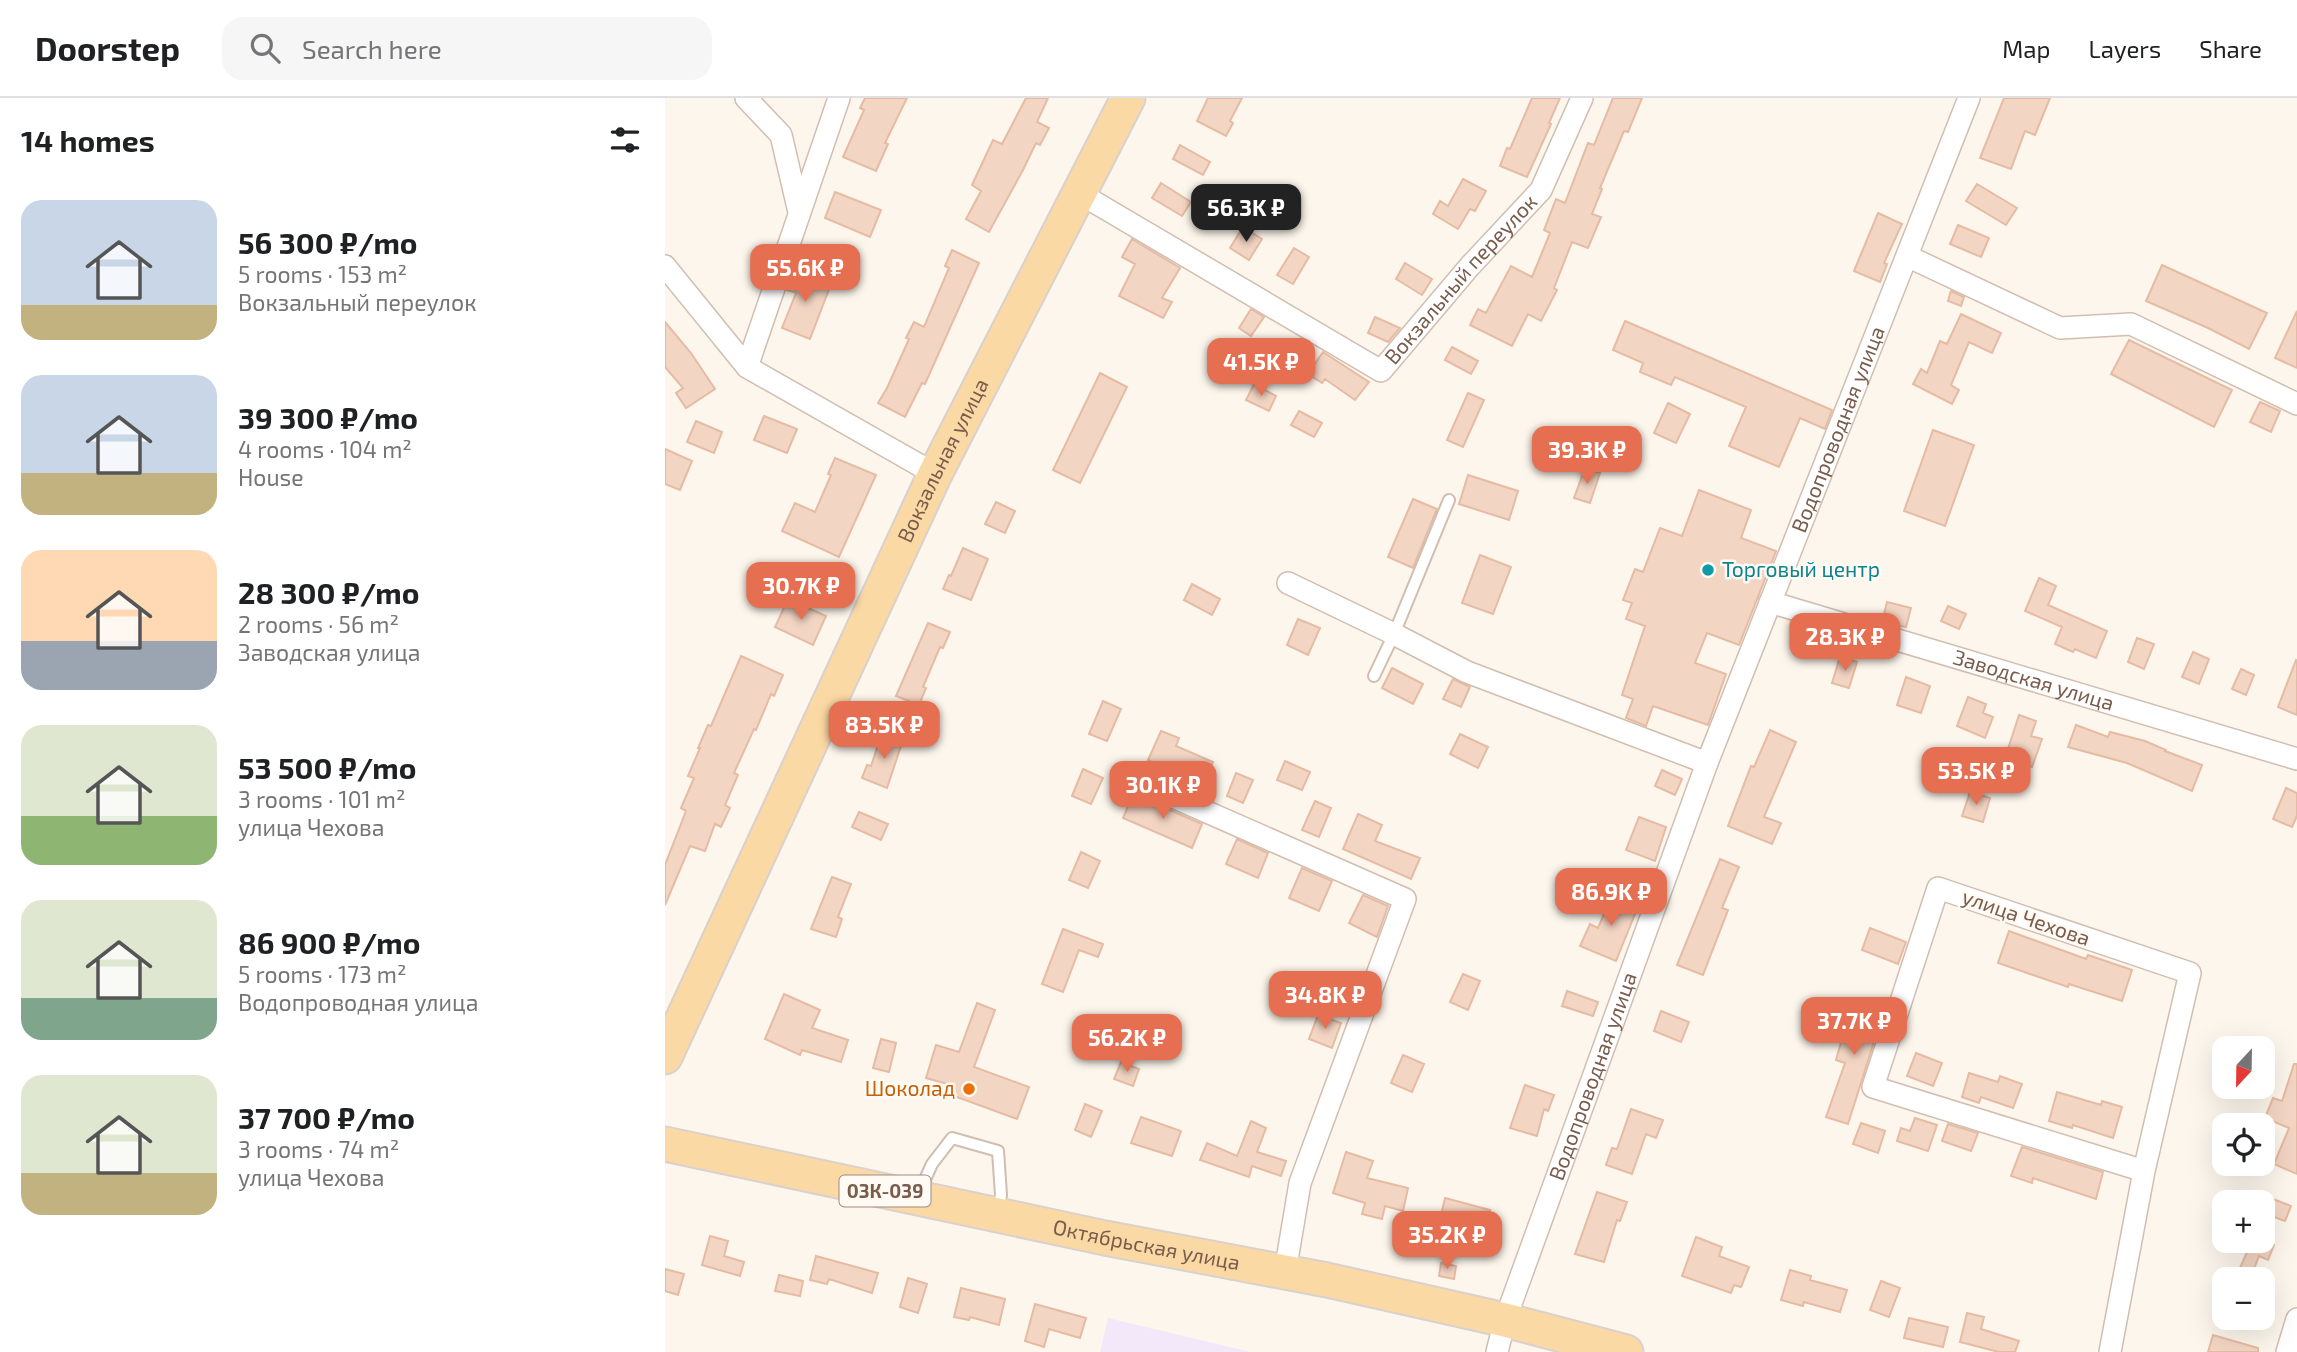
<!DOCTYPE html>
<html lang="en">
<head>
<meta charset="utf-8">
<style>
	:root { --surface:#fff; --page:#f6f6f6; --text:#202124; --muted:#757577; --line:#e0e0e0; --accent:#e76f51 }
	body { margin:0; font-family:"Exo 2",sans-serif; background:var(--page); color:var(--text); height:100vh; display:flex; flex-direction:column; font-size:26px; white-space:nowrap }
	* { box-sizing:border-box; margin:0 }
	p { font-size:23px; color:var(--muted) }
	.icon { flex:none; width:38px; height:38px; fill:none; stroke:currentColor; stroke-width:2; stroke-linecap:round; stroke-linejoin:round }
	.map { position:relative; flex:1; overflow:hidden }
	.panel { display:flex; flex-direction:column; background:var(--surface); width:665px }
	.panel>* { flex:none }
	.needle { width:46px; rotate:202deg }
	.controls { position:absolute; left:1547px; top:938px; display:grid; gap:14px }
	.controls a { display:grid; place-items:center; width:63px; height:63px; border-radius:14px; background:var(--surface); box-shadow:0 7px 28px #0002; font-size:35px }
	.price { position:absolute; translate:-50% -60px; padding:0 16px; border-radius:14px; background:var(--accent); color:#fff; font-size:23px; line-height:46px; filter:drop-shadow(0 2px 4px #0008) }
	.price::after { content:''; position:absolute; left:50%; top:42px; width:21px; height:16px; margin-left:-10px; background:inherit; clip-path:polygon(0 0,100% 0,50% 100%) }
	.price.current { background:#222; color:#fff }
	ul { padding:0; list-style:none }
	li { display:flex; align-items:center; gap:21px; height:175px; padding:0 21px }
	li span { display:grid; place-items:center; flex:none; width:196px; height:140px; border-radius:21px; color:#555 }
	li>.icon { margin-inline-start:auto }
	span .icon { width:84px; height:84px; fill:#fffc; stroke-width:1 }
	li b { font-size:30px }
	h2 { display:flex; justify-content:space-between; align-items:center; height:84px; padding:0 21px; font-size:30px }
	header { display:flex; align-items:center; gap:42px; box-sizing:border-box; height:98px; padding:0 35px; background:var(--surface); border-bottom:2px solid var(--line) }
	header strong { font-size:33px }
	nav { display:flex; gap:38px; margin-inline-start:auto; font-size:24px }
	.search { width:490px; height:63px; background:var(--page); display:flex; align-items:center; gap:18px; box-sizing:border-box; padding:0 24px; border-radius:21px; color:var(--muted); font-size:26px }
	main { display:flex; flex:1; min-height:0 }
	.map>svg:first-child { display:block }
</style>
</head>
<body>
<header>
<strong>Doorstep</strong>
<div class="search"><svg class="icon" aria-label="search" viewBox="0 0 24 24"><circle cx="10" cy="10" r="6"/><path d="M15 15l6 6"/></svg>Search here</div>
<nav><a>Map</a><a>Layers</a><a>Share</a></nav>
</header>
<main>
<section class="panel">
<h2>14 homes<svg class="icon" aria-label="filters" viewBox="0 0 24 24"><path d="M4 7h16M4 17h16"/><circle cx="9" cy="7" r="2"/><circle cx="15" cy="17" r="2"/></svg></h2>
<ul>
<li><span style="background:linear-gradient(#c9d6e8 75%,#c2b280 0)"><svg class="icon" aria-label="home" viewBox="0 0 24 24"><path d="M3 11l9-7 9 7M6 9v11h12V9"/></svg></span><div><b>56 300 ₽/mo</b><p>5 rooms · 153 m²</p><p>Вокзальный переулок</p></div></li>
<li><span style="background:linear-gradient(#c9d6e8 70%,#c2b280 0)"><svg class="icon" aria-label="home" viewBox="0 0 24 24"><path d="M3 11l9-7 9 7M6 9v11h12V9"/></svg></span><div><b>39 300 ₽/mo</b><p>4 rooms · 104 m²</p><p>House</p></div></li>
<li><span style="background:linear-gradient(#ffd9b3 65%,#9aa5b1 0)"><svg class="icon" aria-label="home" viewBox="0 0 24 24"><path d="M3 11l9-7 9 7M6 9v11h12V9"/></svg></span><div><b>28 300 ₽/mo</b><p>2 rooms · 56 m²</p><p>Заводская улица</p></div></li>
<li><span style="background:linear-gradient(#dfe7d0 65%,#8fb573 0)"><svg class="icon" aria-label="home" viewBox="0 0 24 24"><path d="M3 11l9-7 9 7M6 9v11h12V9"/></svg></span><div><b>53 500 ₽/mo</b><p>3 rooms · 101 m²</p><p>улица Чехова</p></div></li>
<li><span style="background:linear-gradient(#dfe7d0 70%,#7fa58c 0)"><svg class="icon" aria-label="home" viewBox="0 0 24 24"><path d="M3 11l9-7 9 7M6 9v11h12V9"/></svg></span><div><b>86 900 ₽/mo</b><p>5 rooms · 173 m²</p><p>Водопроводная улица</p></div></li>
<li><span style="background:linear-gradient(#dfe7d0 70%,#c2b280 0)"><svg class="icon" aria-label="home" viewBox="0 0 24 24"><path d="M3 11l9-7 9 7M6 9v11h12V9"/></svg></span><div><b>37 700 ₽/mo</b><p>3 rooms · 74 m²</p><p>улица Чехова</p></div></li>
</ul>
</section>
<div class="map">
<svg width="1632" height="1254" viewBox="0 0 1632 1254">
	<rect width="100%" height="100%" fill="#fdf6ec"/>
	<path fill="#f3e8fa" d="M443 1220 586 1254H435Z"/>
	<path fill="#f3d5c3" stroke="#e6bba3" stroke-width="2" d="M200 0H242L220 45 223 46 211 73 178 59 199 12 195 10Z
		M361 0H383L372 24 384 30 375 47 371 45 358 72 324 134 301 121 316 93 307 87 328 42 337 46Z
		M543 0H577L565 23 568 25 561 38 532 23Z
		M867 0H895L884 25 886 26 862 79 835 68 842 50 845 51Z
		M948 0H977L963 34 959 33 935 90 937 91 927 116 936 119 923 150 907 144 889 190 892 192 876 223 863 216 847 248 805 227 813 211 821 215 846 168 867 179 885 135 879 132 891 101 900 105 923 45 929 47Z
		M1339 0H1385L1370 37 1360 33 1346 71 1315 60Z
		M515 47 545 64 538 77 508 61Z
		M798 81 821 93 810 113 805 111 793 131 768 116 775 103 783 108Z
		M496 85 526 104 517 118 487 100Z
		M1312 86 1352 110 1341 127 1301 103Z
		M170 94 216 112 205 139 160 120Z
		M1213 115 1237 126 1219 165 1222 166 1215 184 1189 173Z
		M1293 127 1324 140 1316 159 1285 146Z
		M578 129 597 141 584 162 565 150Z
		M467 141 515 170 497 200 507 204 498 220 454 198 470 166 457 159Z
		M629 150 644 159 628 186 612 177Z
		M287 152 314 165 260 286 257 285 240 319 213 305 222 290 244 241 241 240 249 224 259 229 284 170 280 168Z
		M740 165 767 181 757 197 731 181Z
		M1497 167 1602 215 1584 251 1543 230 1481 203Z
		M129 173 166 186 145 241 117 230 131 195 122 192Z
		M1286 193 1299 199 1296 208 1283 203Z
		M586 211 599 219 586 238 574 230Z
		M1632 213V270L1610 260Z
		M1296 216 1336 235 1327 255 1304 244 1286 287 1294 292 1287 306 1248 286 1256 271 1262 275 1275 243 1282 246Z
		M710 219 735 230 723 244 703 235Z
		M960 223 1167 312 1160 331 1135 320 1114 369 1064 348 1081 309 1010 279 1006 287 975 274 978 265 948 252Z
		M0 224 26 255 50 291 21 310 11 295 18 290 0 269Z
		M1464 242 1567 292 1549 329 1446 276Z
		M787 249 813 263 806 276 780 262Z
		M658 254 704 284 690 302 660 281 657 285 643 276Z
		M435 275 462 289 415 385 388 372Z
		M589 286 611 298 604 313 581 302Z
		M803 295 819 302 798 349 782 342Z
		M1595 304 1615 313 1606 334 1585 324Z
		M1003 305 1025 316 1011 345 989 335Z
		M634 313 657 325 649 339 626 327Z
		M99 318 132 331 122 355 89 342Z
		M31 323 57 334 49 355 22 344Z
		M1268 332 1309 347 1280 428 1239 413Z
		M0 351 27 363 15 392 0 386Z
		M170 360 211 377 174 459 117 433 130 405 150 414 166 377 163 376Z
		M920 370 935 375 925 405 909 400Z
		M803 377 853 393 844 422 794 406Z
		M1034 392 1086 412 1076 440 1111 453 1074 547 1042 535 1030 565 1061 576 1043 627 988 608 981 628 961 620 968 601 957 597 980 528 961 521 967 505 958 502 970 471 978 474 995 430 1017 438Z
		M748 401 772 411 748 470 723 459Z
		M331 404 350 413 340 435 320 426Z
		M298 450 323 461 306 502 278 491 284 477 286 478Z
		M815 457 846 469 828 516 797 505Z
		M1374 480 1391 488 1383 507 1442 533 1431 560 1410 551 1408 554 1390 546 1397 529 1360 513Z
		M527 486 555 501 547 517 519 502Z
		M123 501 161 518 148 547 110 529Z
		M1222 504 1246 510 1241 529 1217 524Z
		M1283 508 1301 516 1294 531 1276 523Z
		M633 521 655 530 643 557 622 547Z
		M263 525 285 534 278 550 275 549 258 589 261 590 254 607 231 598Z
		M1472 540 1489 546 1479 571 1463 564Z
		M1528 554 1544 561 1534 586 1517 579Z
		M76 558 118 577 109 598 106 596 91 632 89 631 69 675 73 677 60 707 65 710 56 729 50 726 40 753 25 748 0 807V767L21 713 16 710 29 680 23 678 35 650H33L43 627 46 628Z
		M1175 559 1192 564 1184 590 1167 585Z
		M1631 562 1632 563V617L1613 609Z
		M727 570 758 586 748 606 717 590Z
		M1576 571 1589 577 1581 597 1567 591Z
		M1241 579 1265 588 1256 615 1232 607Z
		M788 581 805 589 796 609 778 601Z
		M1303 599 1321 606 1318 615 1328 619 1320 640 1292 628Z
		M438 603 456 611 442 643 424 636Z
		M1354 617 1371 623 1366 638 1377 641 1367 669 1340 660Z
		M1411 627 1443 639 1445 634 1480 643 1501 652 1500 653 1537 667 1527 693 1462 665 1403 649Z
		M1105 632 1131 644 1099 719 1116 725 1107 746 1063 728 1086 668 1089 669Z
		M496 633 514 640 511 648 548 664 538 686 483 662Z
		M217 635 238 642 222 690 197 680 202 667 206 668Z
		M795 636 823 649 813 670 785 656Z
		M620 663 645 674 637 692 612 682Z
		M418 671 438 680 426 706 407 698Z
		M997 672 1017 681 1010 697 990 688Z
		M571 675 588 682 578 705 562 698Z
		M1621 690 1632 695V718L1627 729 1608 721Z
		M1305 694 1325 700 1318 724 1297 718Z
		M468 696 537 726 527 750 458 720Z
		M650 703 666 710 654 739 637 732Z
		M194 714 223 726 216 742 187 729Z
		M693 716 717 727 710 743 755 760 746 781 678 751Z
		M974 719 1001 729 990 763 961 752Z
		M572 741 603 755 593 780 561 766Z
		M416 754 435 763 423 790 404 782Z
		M1055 761 1074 769 1057 810 1063 812 1038 877 1012 867Z
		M637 770 667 783 654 813 624 800Z
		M167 779 186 786 173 819 177 821 171 839 146 831Z
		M948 795 974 806 951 863 915 848 925 826 933 830Z
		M698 797 723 808 712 839 684 825Z
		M1205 830 1241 844 1233 866 1197 852Z
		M398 831 438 846 433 859 414 852 398 894 377 886Z
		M1344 833 1421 861 1423 857 1467 872 1457 903 1404 886 1403 889 1333 865Z
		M798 876 815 883 803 912 785 904Z
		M902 893 933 904 928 918 897 908Z
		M119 896 155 912 147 930 183 942 176 964 137 952 135 957 100 941Z
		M1188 901 1219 912 1183 1026 1161 1019 1180 965 1171 962Z
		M312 905 330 912 309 969 364 989 352 1021 286 997 289 988 261 980 271 947 294 954Z
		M996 913 1024 924 1016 944 989 933Z
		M653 917 676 925 667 950 644 941Z
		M216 941 231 945 224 974 208 970Z
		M1251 955 1277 965 1268 988 1242 978Z
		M738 957 759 966 747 994 726 985Z
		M456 964 474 971 468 988 449 981Z
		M1629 966H1632V1076L1609 1066 1624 1030 1600 1020 1608 1000 1617 1003Z
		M1304 975 1333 984 1335 978 1357 986 1348 1010 1316 999 1314 1005 1297 999Z
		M860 987 889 997 883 1013 879 1011 872 1038 845 1030Z
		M1392 994 1436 1007 1437 1003 1457 1009 1448 1040 1408 1027 1407 1030 1384 1023Z
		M420 1006 437 1013 426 1039 410 1032Z
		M966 1011 998 1022 991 1040 981 1036 967 1076 941 1067 947 1050 952 1051Z
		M476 1019 516 1033 507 1058 466 1045Z
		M1250 1020 1272 1027 1263 1053 1232 1043 1236 1030 1245 1033Z
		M586 1023 601 1030 592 1054 621 1063 616 1078 587 1068 584 1079 535 1062 542 1045 572 1058Z
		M1196 1025 1220 1033 1213 1055 1188 1046Z
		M1283 1026 1313 1035 1306 1053 1277 1043Z
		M1357 1049 1438 1074 1431 1101 1368 1080 1367 1085 1346 1078Z
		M681 1054 708 1063 702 1080 743 1090 738 1113 720 1108 717 1121 697 1116 700 1105 668 1095Z
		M932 1094 962 1104 955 1123 952 1122 939 1164 910 1156Z
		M1598 1097 1626 1108 1620 1123 1598 1115Z
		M780 1100 825 1112 818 1137 774 1126Z
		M45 1138 63 1143 59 1158 79 1164 75 1178 37 1167Z
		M1598 1138 1601 1139 1600 1143 1609 1147 1603 1162 1594 1158 1585 1181H1570L1587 1143H1598Z
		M1031 1139 1057 1149 1054 1158 1084 1169 1076 1189 1069 1187 1066 1195 1017 1178Z
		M151 1158 213 1175 207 1195 164 1181 162 1186 145 1182Z
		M776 1165 791 1168 789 1181 774 1178Z
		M0 1171 19 1176 13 1197 0 1193Z
		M1125 1172 1146 1178 1145 1182 1182 1192 1175 1214 1139 1204 1138 1208 1116 1202Z
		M114 1177 138 1183 135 1198 110 1193Z
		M243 1180 262 1186 253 1215 235 1209Z
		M1216 1183 1235 1190 1224 1219 1205 1212Z
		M296 1190 340 1201 334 1227 305 1219 304 1222 289 1219Z
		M370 1206 421 1220 415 1240 384 1231 379 1249 360 1243Z
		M1302 1215 1319 1219 1316 1231 1354 1243 1350 1254H1334L1295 1244Z
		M1244 1220 1283 1229 1278 1249 1239 1240Z
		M1548 1237 1593 1250V1254H1543Z"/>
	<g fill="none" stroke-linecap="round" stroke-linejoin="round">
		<defs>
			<path id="lane" d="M709 578 729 536 784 402
				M253 1097 267 1066 287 1040 333 1053 336 1097 333 1114"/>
			<g id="street">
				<path d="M81 0 116 37 134 114"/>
				<path id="s1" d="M414 95 716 273 805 168 876 92 917 0"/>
				<path d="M1242 158 1395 230 1466 226 1632 306"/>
				<path d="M0 168 82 269 270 376"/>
				<path d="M82 269 174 0"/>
				<path d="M623 485 729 536 802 574 1042 665"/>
				<path id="s2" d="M1105 504 1632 661"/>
				<path d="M458 677 740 801 635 1085 620 1174"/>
				<path id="s3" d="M832 1254 840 1222 1042 665 1304 0"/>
				<path d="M1445 1254 1479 1073 1525 875 1273 790 1208 989 1479 1073"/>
				<path d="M1622 1254 1632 1221"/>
			</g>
			<g id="primary">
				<path id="s4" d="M0 959 270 376 463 0"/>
				<path id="s5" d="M0 1046 440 1140 662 1182 840 1222 961 1254"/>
			</g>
		</defs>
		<use href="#lane" stroke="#d1beb0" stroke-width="14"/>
		<use href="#street" stroke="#d1beb0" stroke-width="24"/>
		<use href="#primary" stroke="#dad1cd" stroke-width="37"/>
		<use href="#lane" stroke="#fff" stroke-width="10"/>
		<use href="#street" stroke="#fff" stroke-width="21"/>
		<use href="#primary" stroke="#fbd9a5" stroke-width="33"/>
	</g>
	<circle fill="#0f9aa8" stroke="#fffaf3" stroke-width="2.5" cx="1043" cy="472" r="7"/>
	<circle fill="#e8710a" stroke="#fffaf3" stroke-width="2.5" cx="304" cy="991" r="7"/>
	<g text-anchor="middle" stroke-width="5" stroke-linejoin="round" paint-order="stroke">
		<rect fill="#fffaf3" stroke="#a28b7f" stroke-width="2" x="174.5" y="1077.5" width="91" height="31" rx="5"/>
		<g font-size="19" font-weight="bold" fill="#7a5c4d">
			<text x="220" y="1100">03К-039</text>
		</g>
		<g font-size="21" fill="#7a5c4d" stroke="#fffaf3">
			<text dy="7" stroke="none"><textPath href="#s1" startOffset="472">Вокзальный переулок</textPath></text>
			<text dy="7" stroke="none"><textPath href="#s3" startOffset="984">Водопроводная улица</textPath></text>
			<text dy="7" stroke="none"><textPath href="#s4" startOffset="658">Вокзальная улица</textPath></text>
			<text dy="7" stroke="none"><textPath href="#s2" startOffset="275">Заводская улица</textPath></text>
			<text transform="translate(1361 820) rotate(19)" y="7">улица Чехова</text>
			<text dy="7" stroke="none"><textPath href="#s3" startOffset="292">Водопроводная улица</textPath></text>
			<text dy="7" stroke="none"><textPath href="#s5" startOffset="492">Октябрьская улица</textPath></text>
		</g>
		<g font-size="21" fill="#0d838f" stroke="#fffaf3" text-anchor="start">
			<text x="1057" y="479">Торговый центр</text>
		</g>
		<g font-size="21" fill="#c56008" stroke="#fffaf3" text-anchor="end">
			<text x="290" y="998">Шоколад</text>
		</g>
	</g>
</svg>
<div class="controls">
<a><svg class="needle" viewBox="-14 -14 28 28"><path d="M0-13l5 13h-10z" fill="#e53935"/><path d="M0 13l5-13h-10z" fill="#757577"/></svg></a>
<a><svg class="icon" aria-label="locate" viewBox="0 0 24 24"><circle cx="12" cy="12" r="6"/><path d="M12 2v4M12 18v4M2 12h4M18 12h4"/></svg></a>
<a>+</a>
<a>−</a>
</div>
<b class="price current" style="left:581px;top:146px">56.3K ₽</b>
<b class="price" style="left:140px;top:206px">55.6K ₽</b>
<b class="price" style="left:596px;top:300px">41.5K ₽</b>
<b class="price" style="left:922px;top:388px">39.3K ₽</b>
<b class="price" style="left:136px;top:524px">30.7K ₽</b>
<b class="price" style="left:1180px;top:575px">28.3K ₽</b>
<b class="price" style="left:219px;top:663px">83.5K ₽</b>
<b class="price" style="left:1311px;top:709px">53.5K ₽</b>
<b class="price" style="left:498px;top:723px">30.1K ₽</b>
<b class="price" style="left:946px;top:830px">86.9K ₽</b>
<b class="price" style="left:660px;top:933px">34.8K ₽</b>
<b class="price" style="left:1189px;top:959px">37.7K ₽</b>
<b class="price" style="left:462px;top:976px">56.2K ₽</b>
<b class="price" style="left:782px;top:1173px">35.2K ₽</b>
</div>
</main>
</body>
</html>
